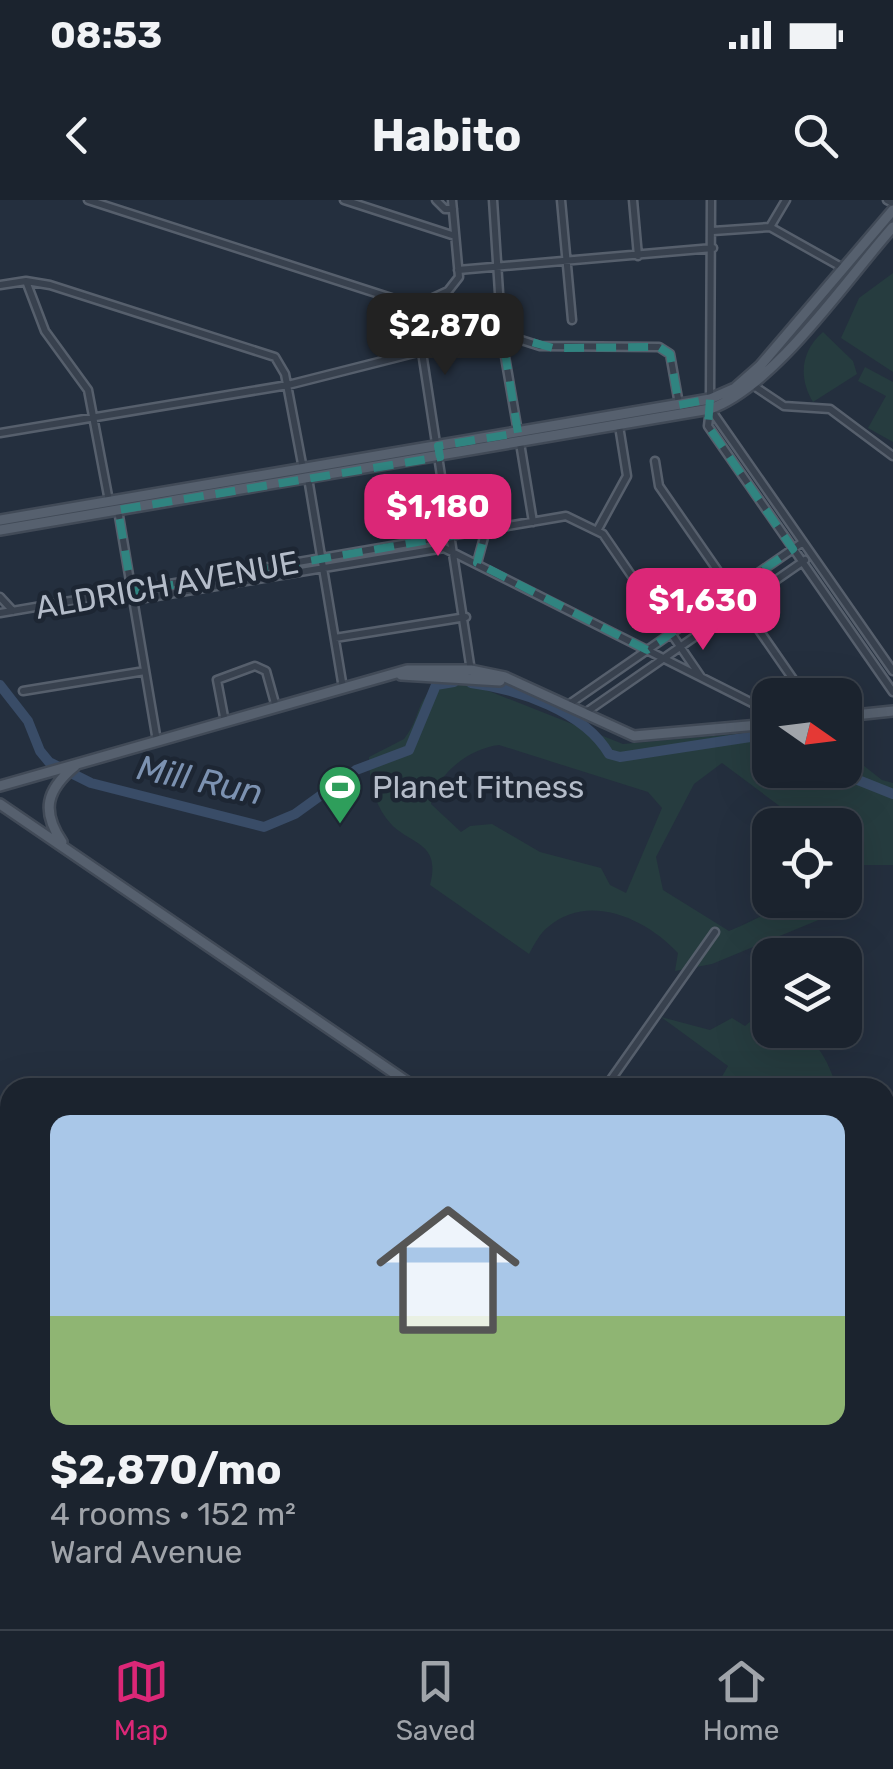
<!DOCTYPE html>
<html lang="en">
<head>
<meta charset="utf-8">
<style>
	:root { --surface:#1b232e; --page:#242b36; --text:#f1f3f6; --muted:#a0a4aa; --line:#39404a; --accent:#db2777 }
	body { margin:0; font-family:Rubik,sans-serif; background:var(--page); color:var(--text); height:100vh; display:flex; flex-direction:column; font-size:38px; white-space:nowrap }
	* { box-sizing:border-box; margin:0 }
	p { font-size:32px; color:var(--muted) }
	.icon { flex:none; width:55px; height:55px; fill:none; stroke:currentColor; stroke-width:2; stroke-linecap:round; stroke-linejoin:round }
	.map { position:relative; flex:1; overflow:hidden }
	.side { position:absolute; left:0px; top:878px; width:895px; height:552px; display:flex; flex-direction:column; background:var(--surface); border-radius:30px 30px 0 0; box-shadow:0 10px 40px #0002,0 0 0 2px var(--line) }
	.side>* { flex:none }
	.needle { width:65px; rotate:104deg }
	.buttons { position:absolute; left:752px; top:478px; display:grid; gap:20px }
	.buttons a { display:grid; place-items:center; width:110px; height:110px; border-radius:20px; background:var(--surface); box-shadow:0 10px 40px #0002,0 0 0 2px var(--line); font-size:50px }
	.price { position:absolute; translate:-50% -85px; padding:0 22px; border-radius:20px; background:var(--accent); color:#fff; font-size:32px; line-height:65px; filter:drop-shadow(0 2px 5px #0008) }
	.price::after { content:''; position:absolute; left:50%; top:60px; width:30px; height:22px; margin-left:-15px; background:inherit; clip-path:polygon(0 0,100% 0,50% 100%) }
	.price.active { background:#222; color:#fff }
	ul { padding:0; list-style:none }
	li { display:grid; align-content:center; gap:20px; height:530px; padding:0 50px }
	li span { display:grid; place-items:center; height:310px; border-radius:20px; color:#555 }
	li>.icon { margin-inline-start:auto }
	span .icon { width:180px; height:180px; fill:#fffc; stroke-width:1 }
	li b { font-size:42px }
	.status { display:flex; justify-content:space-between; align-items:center; height:70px; padding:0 50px; background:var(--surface); direction:ltr }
	.status svg { height:28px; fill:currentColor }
	header { display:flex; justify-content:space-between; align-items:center; height:130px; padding:0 50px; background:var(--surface); font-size:45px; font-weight:700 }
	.menu { display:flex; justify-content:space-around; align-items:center; height:140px; border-top:2px solid var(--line); background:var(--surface); font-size:28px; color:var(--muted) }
	.menu a { display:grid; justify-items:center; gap:5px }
	.menu .active { color:var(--accent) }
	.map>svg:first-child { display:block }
</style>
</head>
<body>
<div class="status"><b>08:53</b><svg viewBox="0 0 49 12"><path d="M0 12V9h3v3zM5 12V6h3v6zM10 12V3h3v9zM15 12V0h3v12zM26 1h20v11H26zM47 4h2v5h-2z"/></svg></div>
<header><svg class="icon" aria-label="back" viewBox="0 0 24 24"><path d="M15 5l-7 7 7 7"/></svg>Habito<svg class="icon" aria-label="search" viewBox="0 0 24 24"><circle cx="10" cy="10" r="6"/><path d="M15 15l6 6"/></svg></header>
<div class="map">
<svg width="893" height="1429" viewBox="0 0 893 1429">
	<rect width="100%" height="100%" fill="#242f3e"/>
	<path fill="#263c3f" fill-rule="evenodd" d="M893 73V172L841 138 859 98Z
		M823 132 853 161 857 174 813 202C798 177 801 151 823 132Z
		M865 167 893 182V242L868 228 886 196 858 181Z
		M466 482 623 544 770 531V570H845V551L882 580 893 583V665H854L845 670V625H805L722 563 694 584 656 657 663 690 729 731C766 716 801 689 838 712L712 764 675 771 678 753C648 720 589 691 548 727 540 733 534 745 529 754L430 685C442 638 407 647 386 618 373 600 369 578 369 557L404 539C428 509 409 487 466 482ZM499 545 648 592 662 608 626 693 610 685 601 668 540 652 492 624 470 626 461 632 431 604C436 574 470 548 499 545Z
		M764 810 770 814V830C813 830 823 849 837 887H716L728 866 661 817 710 830 732 818 745 826Z
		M0 1231 10 1238V1358L0 1350Z
		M88 1420H340L358 1429H99Z
		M405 1420H580L592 1429H393Z"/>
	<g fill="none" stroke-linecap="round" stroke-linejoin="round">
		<path stroke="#394c67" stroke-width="10" d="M471 483C518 489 584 511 609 554L620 557 770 534
			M0 485 28 521 40 551 49 562 91 583 264 627 295 614 356 570 409 550 436 485 454 482
			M833 570 893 594"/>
		<defs>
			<path id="minor" d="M88 0 540 146 659 147 670 154 679 204
				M344 0 455 36
				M436 0 445 9H453
				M452 0 459 77 448 91 420 104 416 113 471 471
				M493 0 502 139 518 232
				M561 0 572 120
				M633 0 638 56
				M887 0 893 3
				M770 27 786 0
				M713 31 770 27 843 68
				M458 70 713 48
				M26 81 45 131 88 190 109 301
				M0 85 26 81 50 85 275 157 285 174 303 269
				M754 186 784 206 830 209 893 256
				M710 198 711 0
				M710 209 708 226 893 492
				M711 210 893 471
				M0 233 288 185 422 151
				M520 243 533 322
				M655 261 659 286 804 495
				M308 278 343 488
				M118 310 157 541
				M598 329 627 276 619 226
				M477 363 486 330
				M0 397 13 411
				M133 400 444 348 770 512
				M0 413 566 316 603 334 701 477
				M335 438 466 417
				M23 491 145 471
				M568 505 803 342
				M585 513 805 360
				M225 522 217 480 255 466 266 471 276 507
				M605 888 715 732
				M885 977 893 969
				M0 1067 10 1073
				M885 1074 893 1069
				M885 1094 893 1099
				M885 1104 893 1110
				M885 1274 893 1265
				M885 1326 893 1332
				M885 1340 893 1346
				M349 1420 357 1424 370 1420
				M713 1420 725 1429
				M846 1420 858 1429
				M860 1420 872 1429
				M762 1429 768 1420"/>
			<path id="major" d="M0 320 710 199 735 188 760 166 893 10
				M0 330 710 209C776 185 845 81 893 27
				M401 475 500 481
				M845 516 893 511
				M0 586 407 470H471L505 477 634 536 770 524
				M0 604 416 888
				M62 642C41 611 46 590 75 566
				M885 1216 893 1222"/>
			<path id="highway" d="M0 1365 10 1373
				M0 1389 10 1397
				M27 1420 38 1429
				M63 1420 73 1429"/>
		</defs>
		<use href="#minor" stroke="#565f6c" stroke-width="11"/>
		<use href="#major" stroke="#414a57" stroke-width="14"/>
		<use href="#highway" stroke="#434c59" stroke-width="15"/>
		<use href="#minor" stroke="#38414e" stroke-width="6"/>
		<use href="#major" stroke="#56606e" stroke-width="9"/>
		<use href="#highway" stroke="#746855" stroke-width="10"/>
	</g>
	<path fill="none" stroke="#308480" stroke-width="8" stroke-dasharray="20 12" stroke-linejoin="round" d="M502 134 553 148 659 147 670 154 679 205 710 199 708 226 793 349 647 450 477 363 486 330 132 392 118 310 440 257 438 246 518 233Z"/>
	<defs>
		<symbol id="stadium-pin" viewBox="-11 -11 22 30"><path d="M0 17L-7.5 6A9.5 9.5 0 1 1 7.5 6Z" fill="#2e9e5b" stroke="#1d2633"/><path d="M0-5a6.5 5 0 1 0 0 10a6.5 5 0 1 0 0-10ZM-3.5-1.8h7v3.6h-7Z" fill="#fff"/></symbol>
	</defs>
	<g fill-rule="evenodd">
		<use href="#stadium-pin" x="315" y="562" width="50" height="68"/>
	</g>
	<g text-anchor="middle" stroke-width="9" stroke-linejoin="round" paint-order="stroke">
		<g font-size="32" fill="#b4bcc9" stroke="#1d2633">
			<text transform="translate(167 385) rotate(-10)" y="11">ALDRICH AVENUE</text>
		</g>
		<g font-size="32" fill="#b4bcc9" stroke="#1d2633" text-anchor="start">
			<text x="372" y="598">Planet Fitness</text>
		</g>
		<g font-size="35" font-style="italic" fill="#7c92b1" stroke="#1d2633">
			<text transform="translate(200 580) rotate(12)" y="12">Mill Run</text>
		</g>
	</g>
</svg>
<div class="buttons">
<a><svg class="needle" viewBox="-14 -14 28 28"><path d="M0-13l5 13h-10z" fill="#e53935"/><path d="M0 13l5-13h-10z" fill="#a0a4aa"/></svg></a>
<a><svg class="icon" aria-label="locate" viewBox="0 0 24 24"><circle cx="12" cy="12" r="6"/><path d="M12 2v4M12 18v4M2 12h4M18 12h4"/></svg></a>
<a><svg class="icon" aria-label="layers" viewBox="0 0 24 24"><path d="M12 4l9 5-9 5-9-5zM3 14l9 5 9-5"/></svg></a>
</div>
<b class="price active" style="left:445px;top:178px">$2,870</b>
<b class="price" style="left:438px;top:359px">$1,180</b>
<b class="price" style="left:703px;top:453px">$1,630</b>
<section class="side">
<ul>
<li><span style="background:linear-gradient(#a9c7e8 65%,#8fb573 0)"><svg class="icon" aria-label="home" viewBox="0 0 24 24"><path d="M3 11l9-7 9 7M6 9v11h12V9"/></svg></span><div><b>$2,870/mo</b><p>4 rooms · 152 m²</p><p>Ward Avenue</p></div></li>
</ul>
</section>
</div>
<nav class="menu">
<a class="active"><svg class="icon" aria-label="map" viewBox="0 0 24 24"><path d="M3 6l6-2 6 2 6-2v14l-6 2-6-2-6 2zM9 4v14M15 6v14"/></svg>Map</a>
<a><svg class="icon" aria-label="saved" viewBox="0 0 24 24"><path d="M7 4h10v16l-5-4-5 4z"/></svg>Saved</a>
<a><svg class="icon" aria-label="home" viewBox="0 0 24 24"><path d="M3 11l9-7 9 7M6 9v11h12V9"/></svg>Home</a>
</nav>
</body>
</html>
